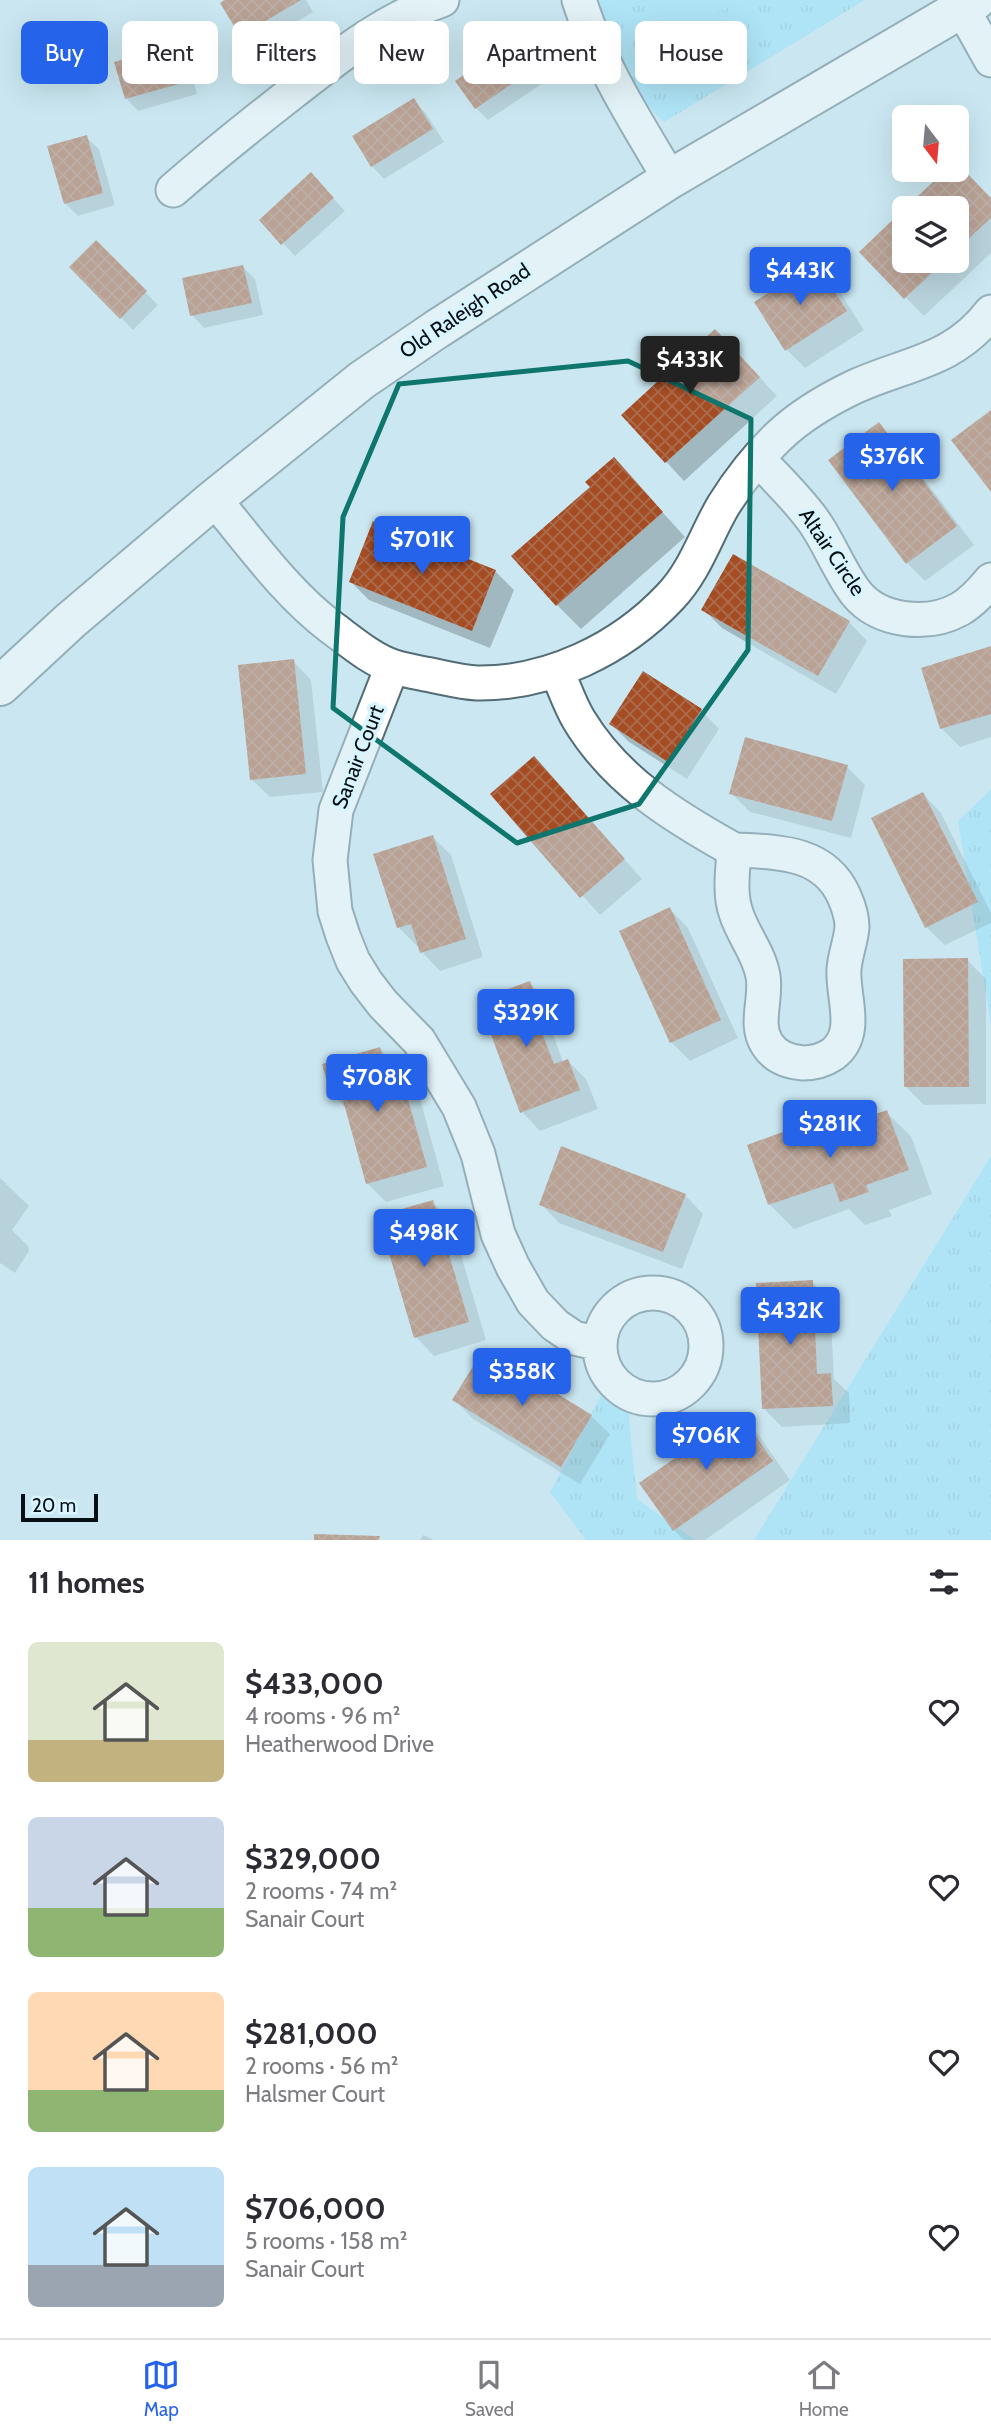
<!DOCTYPE html>
<html lang="en">
<head>
<meta charset="utf-8">
<style>
	:root { --surface:#fff; --page:#f2f2f3; --text:#2b2b33; --muted:#7c7c81; --line:#e1e1e2; --accent:#2563eb }
	body { margin:0; font-family:Cabin,sans-serif; background:var(--page); color:var(--text); height:100vh; display:flex; flex-direction:column; font-size:26px; white-space:nowrap }
	* { box-sizing:border-box; margin:0 }
	p { font-size:23px; color:var(--muted) }
	.icon { flex:none; width:38px; height:38px; fill:none; stroke:currentColor; stroke-width:2; stroke-linecap:round; stroke-linejoin:round }
	.map { position:relative; height:1540px; overflow:hidden }
	.details { display:flex; flex-direction:column; background:var(--surface); flex:1 }
	.details>* { flex:none }
	.top-card { position:absolute; left:21px; top:21px; width:950px; height:63px; display:flex; gap:14px }
	.needle { width:46px; rotate:164deg }
	.fabs { position:absolute; left:892px; top:105px; display:grid; gap:14px }
	.fabs a { display:grid; place-items:center; width:77px; height:77px; border-radius:10px; background:var(--surface); box-shadow:0 7px 28px #0002; font-size:35px }
	.scale { position:absolute; left:21px; bottom:18px; width:77px; box-sizing:border-box; padding-left:7px; border:4px solid #060f13; border-top:0; font-size:19px; line-height:24px; white-space:nowrap; color:#060f13; -webkit-text-stroke:5px #d8f5ff; paint-order:stroke }
	.price { position:absolute; translate:-50% -60px; padding:0 16px; border-radius:7px; background:var(--accent); color:#fff; font-size:23px; line-height:46px; filter:drop-shadow(0 2px 4px #0008) }
	.price::after { content:''; position:absolute; left:50%; top:42px; width:21px; height:16px; margin-left:-10px; background:inherit; clip-path:polygon(0 0,100% 0,50% 100%) }
	.price.current { background:#222; color:#fff }
	ul { padding:0; list-style:none }
	li { display:flex; align-items:center; gap:21px; height:175px; padding:0 28px }
	li span { display:grid; place-items:center; flex:none; width:196px; height:140px; border-radius:10px; color:#555 }
	li>.icon { margin-inline-start:auto }
	span .icon { width:84px; height:84px; fill:#fffc; stroke-width:1 }
	li b { font-size:30px }
	h2 { display:flex; justify-content:space-between; align-items:center; height:84px; padding:0 28px; font-size:30px }
	.tag { padding:0 24px; border-radius:10px; background:var(--surface); box-shadow:0 7px 28px #0002; font-size:24px; line-height:63px }
	.tag.current { background:var(--accent); color:#fff }
	.tabs { display:flex; justify-content:space-around; align-items:center; height:98px; border-top:2px solid var(--line); background:var(--surface); font-size:19px; color:var(--muted) }
	.tabs a { display:grid; justify-items:center; gap:4px }
	.tabs .current { color:var(--accent) }
	.map>svg:first-child { display:block }
</style>
</head>
<body>
<div class="map">
<svg width="991" height="1540" viewBox="0 0 991 1540">
	<defs>
		<pattern id="grass-tufts" width="24" height="20" patternUnits="userSpaceOnUse" patternTransform="scale(1.75)"><rect width="24" height="20" fill="#8ce0fc"/><path d="M3 7l-1-3M5 7V3M7 7l1-3M15 17l-1-3M17 17v-4M19 17l1-3" fill="none" stroke="#77bfd7"/></pattern>
		<pattern id="building-cross-hatch" width="8" height="8" patternUnits="userSpaceOnUse" patternTransform="scale(1.75)"><rect width="8" height="8" fill="#a54c22"/><path d="M0 0l8 8M0 8l8-8" fill="none" stroke="#aa6c4f"/></pattern>
	</defs>
	<rect width="100%" height="100%" fill="#cbe7f1"/>
	<path fill="url(#grass-tufts)" d="M599 0H865L664 122C633 96 611 38 599 0Z
		M991 789V1025L958 821Z
		M991 1156V1540H754Z
		M603 1392 628 1408 637 1499 695 1540H586L550 1492Z"/>
	<path fill="#8ce0fc" d="M667 0H733L735 6 676 26Z"/>
	<path fill="#0003" d="M228 0H306L313 12 253 47 241 35Z
		M515 42 528 54 546 81 488 120 476 108Z
		M175 46 187 59 197 94 138 111 126 98Z
		M413 101 426 113 444 142 384 179 372 166Z
		M86 137 99 149 115 205 78 216 65 203Z
		M948 170H957L991 200V253L924 316 861 252 905 261H957V208H907Z
		M323 187 345 211 295 256 261 220Z
		M96 243 158 305 133 330 71 267Z
		M815 265 834 283 864 330 805 368 786 349Z
		M243 267 255 279 263 315 204 328 192 315Z
		M734 350 777 396 684 481 623 415Z
		M879 425 897 443 974 545 925 581 907 563Z
		M614 459 685 537 581 629 557 605Z
		M495 571 514 590 490 648 369 600 351 582Z
		M703 609 849 622 867 641 836 694 722 628Z
		M991 648V737L960 747 942 729 923 669Z
		M293 661 311 680 323 792 270 797 251 779Z
		M701 710 719 729 687 779 629 742 611 724Z
		M534 758 642 879 600 915 492 794Z
		M847 767 865 785 851 838 750 812 731 793Z
		M923 794 941 813 991 913V923L945 945 926 927Z
		M433 837 451 855 483 957 440 971 422 952 420 945 417 946 398 927Z
		M670 909 688 928 738 1038 690 1061 671 1042Z
		M967 960 986 979V1104L924 1105 906 1087Z
		M529 983 548 1001 559 1031 553 1034 563 1062 568 1061 586 1079 598 1109 540 1131 522 1112Z
		M380 1049 390 1060 395 1058 414 1077 444 1186 386 1202 368 1184 347 1109 333 1095Z
		M886 1112 911 1136 932 1194 889 1210 892 1216 865 1225 849 1209 794 1229 770 1205 749 1146 782 1134 793 1145Z
		M0 1178 29 1206 12 1230 28 1246 29 1251 15 1273 0 1263Z
		M685 1195 703 1214 682 1269 559 1223 541 1204Z
		M432 1202 451 1221 486 1340 434 1356 416 1337Z
		M812 1282 830 1300 834 1379 849 1393 850 1423 782 1427 764 1409Z
		M455 1400 591 1416 610 1434 580 1484 473 1419Z
		M739 1416 758 1434 790 1480 705 1540H684L674 1530Z
		M423 1535 434 1540H420Z"/>
	<path fill="url(#building-cross-hatch)" d="M224 0H301L240 36 220 3Z
		M516 39 535 68 475 109 455 81Z
		M175 44 186 82 125 99 114 62Z
		M414 98 433 129 371 167 352 136Z
		M87 135 103 193 64 204 47 146Z
		M957 163 991 198V218L957 249V208H905L946 170H957Z
		M311 172 334 198 281 245 259 220Z
		M905 208V261H945L904 299 859 252Z
		M96 240 147 291 120 319 69 267Z
		M816 263 847 311 785 351 754 302Z
		M243 265 252 303 190 316 182 278Z
		M715 329 760 377 665 463 621 415Z
		M991 410V492L951 440Z
		M879 422 957 526 906 564 828 460Z
		M614 457 663 512 556 606 511 556 590 487 585 482Z
		M373 521 496 570 472 631 349 582Z
		M733 554 850 621 818 676 701 610Z
		M991 646V714L940 729 921 668Z
		M294 659 306 774 250 780 238 665Z
		M643 671 702 709 668 762 609 724Z
		M745 737 848 765 832 821 729 794Z
		M534 756 625 859 580 898 490 794Z
		M923 792 978 902 925 928 871 818Z
		M433 835 466 939 420 953 411 924 397 928 373 854Z
		M670 907 721 1020 670 1043 619 931Z
		M968 958 969 1087H904L903 959Z
		M530 981 542 1013 535 1015 554 1064 568 1059 580 1090 520 1113 490 1032 493 1031 481 999Z
		M380 1047 384 1060 396 1056 427 1167 366 1184 341 1093 331 1096 322 1064Z
		M887 1110 909 1170 866 1185 869 1192 840 1202 833 1183 768 1205 747 1145 783 1132 788 1145Z
		M561 1146 686 1194 663 1252 539 1205Z
		M433 1200 469 1322 414 1338 378 1216Z
		M813 1280 817 1374 831 1373 833 1406 762 1409 756 1283Z
		M484 1349 592 1415 561 1467 452 1400Z
		M740 1413 773 1461 673 1531 639 1483Z
		M314 1534 380 1536 379 1540H314Z"/>
	<g fill="none" stroke-linecap="round" stroke-linejoin="round">
		<defs>
			<path id="minor" d="M579 0C601 68 634 118 670 179
				M962 8 991 60
				M173 190C212 156 252 124 293 92 339 56 386 18 442 0
				M758 459C778 480 799 500 815 523 830 545 840 572 856 593 879 622 928 627 960 609 972 602 982 591 991 580
				M214 499C251 543 285 592 331 627 350 641 372 660 394 667 404 670 415 672 425 674 442 677 460 682 477 683 549 684 621 649 670 597 695 571 705 537 723 506 738 482 759 455 779 436 801 415 827 400 854 387 906 363 953 362 991 312
				M392 667 336 810 330 860 335 911 343 936 353 961 366 982 383 1004 419 1041 459 1107 478 1154 498 1234 513 1267 533 1302 555 1325 574 1338 600 1344
				M557 671C564 687 570 705 579 720 616 781 673 816 734 850 733 870 729 893 736 913 743 935 759 953 763 976 767 999 754 1024 767 1044 775 1057 789 1062 803 1063 814 1063 824 1060 833 1054 860 1033 842 997 844 969 845 955 851 941 852 927 852 917 848 905 844 896 824 851 777 852 734 850
				M600 1346a53 53 0 1 1 106 0a53 53 0 1 1-106 0Z"/>
			<path id="major" d="M0 686 70 621 214 499 362 380 437 329 670 179 976 0"/>
		</defs>
		<use href="#minor" stroke="#536c75" stroke-width="37"/>
		<use href="#major" stroke="#536c75" stroke-width="42"/>
		<use href="#minor" stroke="#fff" stroke-width="33"/>
		<use href="#major" stroke="#fff" stroke-width="38"/>
	</g>
	<path d="M0 0H991V1540H0ZM628 361 751 419 748 650 639 804 517 843 333 708 343 517 399 384Z" fill="#cbe7f1" fill-opacity=".55" fill-rule="evenodd"/>
	<path fill="none" stroke="#0f766e" stroke-width="5" stroke-linejoin="round" d="M628 361 751 419 748 650 639 804 517 843 333 708 343 517 399 384Z"/>
	<g text-anchor="middle" stroke-width="7" stroke-linejoin="round" paint-order="stroke">
		<g font-size="21" fill="#060f13" stroke="#d8f5ff">
			<text transform="translate(465 311) rotate(-34)" y="7">Old Raleigh Road</text>
			<text transform="translate(832 552) rotate(56)" y="7">Altair Circle</text>
			<text transform="translate(358 757) rotate(-69)" y="7">Sanair Court</text>
		</g>
	</g>
</svg>
<div class="fabs">
<a><svg class="needle" viewBox="-14 -14 28 28"><path d="M0-13l5 13h-10z" fill="#e53935"/><path d="M0 13l5-13h-10z" fill="#7c7c81"/></svg></a>
<a><svg class="icon" aria-label="layers" viewBox="0 0 24 24"><path d="M12 4l9 5-9 5-9-5zM3 14l9 5 9-5"/></svg></a>
</div>
<div class="scale">20 m</div>
<b class="price" style="left:800px;top:307px">$443K</b>
<b class="price current" style="left:690px;top:396px">$433K</b>
<b class="price" style="left:892px;top:493px">$376K</b>
<b class="price" style="left:422px;top:576px">$701K</b>
<b class="price" style="left:526px;top:1049px">$329K</b>
<b class="price" style="left:377px;top:1114px">$708K</b>
<b class="price" style="left:830px;top:1160px">$281K</b>
<b class="price" style="left:424px;top:1269px">$498K</b>
<b class="price" style="left:790px;top:1347px">$432K</b>
<b class="price" style="left:522px;top:1408px">$358K</b>
<b class="price" style="left:706px;top:1472px">$706K</b>
<div class="top-card">
<a class="tag current">Buy</a>
<a class="tag">Rent</a>
<a class="tag">Filters</a>
<a class="tag">New</a>
<a class="tag">Apartment</a>
<a class="tag">House</a>
</div>
</div>
<section class="details">
<h2>11 homes<svg class="icon" aria-label="filters" viewBox="0 0 24 24"><path d="M4 7h16M4 17h16"/><circle cx="9" cy="7" r="2"/><circle cx="15" cy="17" r="2"/></svg></h2>
<ul>
<li><span style="background:linear-gradient(#dfe7d0 70%,#c2b280 0)"><svg class="icon" aria-label="home" viewBox="0 0 24 24"><path d="M3 11l9-7 9 7M6 9v11h12V9"/></svg></span><div><b>$433,000</b><p>4 rooms · 96 m²</p><p>Heatherwood Drive</p></div><svg class="icon" aria-label="heart" viewBox="0 0 24 24"><path d="M12 20l-8-8c-3-5 5-10 8-4 3-6 11-1 8 4z"/></svg></li>
<li><span style="background:linear-gradient(#c9d6e8 65%,#8fb573 0)"><svg class="icon" aria-label="home" viewBox="0 0 24 24"><path d="M3 11l9-7 9 7M6 9v11h12V9"/></svg></span><div><b>$329,000</b><p>2 rooms · 74 m²</p><p>Sanair Court</p></div><svg class="icon" aria-label="heart" viewBox="0 0 24 24"><path d="M12 20l-8-8c-3-5 5-10 8-4 3-6 11-1 8 4z"/></svg></li>
<li><span style="background:linear-gradient(#ffd9b3 70%,#8fb573 0)"><svg class="icon" aria-label="home" viewBox="0 0 24 24"><path d="M3 11l9-7 9 7M6 9v11h12V9"/></svg></span><div><b>$281,000</b><p>2 rooms · 56 m²</p><p>Halsmer Court</p></div><svg class="icon" aria-label="heart" viewBox="0 0 24 24"><path d="M12 20l-8-8c-3-5 5-10 8-4 3-6 11-1 8 4z"/></svg></li>
<li><span style="background:linear-gradient(#bfe0f5 70%,#9aa5b1 0)"><svg class="icon" aria-label="home" viewBox="0 0 24 24"><path d="M3 11l9-7 9 7M6 9v11h12V9"/></svg></span><div><b>$706,000</b><p>5 rooms · 158 m²</p><p>Sanair Court</p></div><svg class="icon" aria-label="heart" viewBox="0 0 24 24"><path d="M12 20l-8-8c-3-5 5-10 8-4 3-6 11-1 8 4z"/></svg></li>
</ul>
</section>
<nav class="tabs">
<a class="current"><svg class="icon" aria-label="map" viewBox="0 0 24 24"><path d="M3 6l6-2 6 2 6-2v14l-6 2-6-2-6 2zM9 4v14M15 6v14"/></svg>Map</a>
<a><svg class="icon" aria-label="saved" viewBox="0 0 24 24"><path d="M7 4h10v16l-5-4-5 4z"/></svg>Saved</a>
<a><svg class="icon" aria-label="home" viewBox="0 0 24 24"><path d="M3 11l9-7 9 7M6 9v11h12V9"/></svg>Home</a>
</nav>
</body>
</html>
